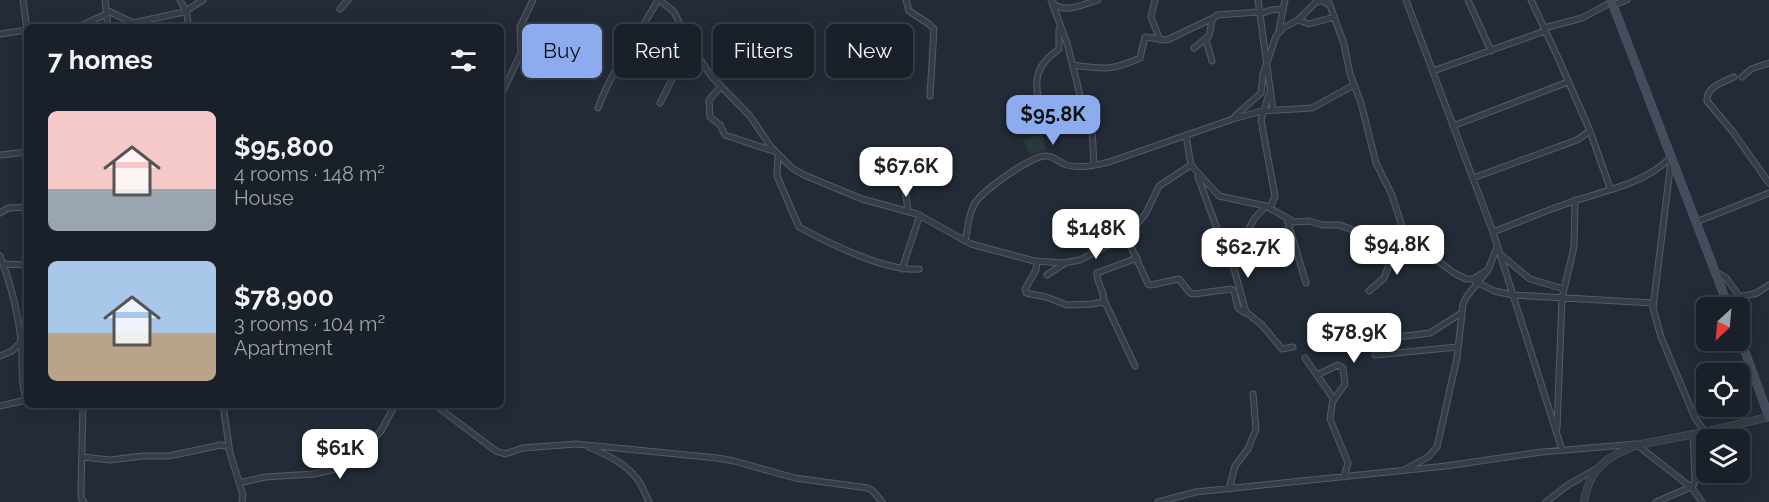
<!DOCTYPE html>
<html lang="en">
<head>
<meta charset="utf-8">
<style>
	:root { --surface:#1a202a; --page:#272d36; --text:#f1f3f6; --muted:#9fa3a8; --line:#383e47; --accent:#8cacef }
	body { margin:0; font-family:Raleway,sans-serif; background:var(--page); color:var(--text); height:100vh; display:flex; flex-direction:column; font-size:22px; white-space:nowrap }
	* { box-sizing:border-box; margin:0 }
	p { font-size:20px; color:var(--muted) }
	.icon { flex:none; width:33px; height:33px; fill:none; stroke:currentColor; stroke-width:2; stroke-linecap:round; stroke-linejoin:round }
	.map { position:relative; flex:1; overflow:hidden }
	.sheet { position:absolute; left:24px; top:24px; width:480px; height:384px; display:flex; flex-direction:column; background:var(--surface); border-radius:9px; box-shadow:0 3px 15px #0003,0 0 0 2px var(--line) }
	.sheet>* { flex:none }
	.top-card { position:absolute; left:522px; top:24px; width:570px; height:54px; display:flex; gap:12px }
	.needle { width:39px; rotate:206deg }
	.controls { position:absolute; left:1696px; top:297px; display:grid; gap:12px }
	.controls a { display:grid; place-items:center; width:54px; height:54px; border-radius:9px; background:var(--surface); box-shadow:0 3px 15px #0003,0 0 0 2px var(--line); font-size:30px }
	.price { position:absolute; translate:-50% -51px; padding:0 14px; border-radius:12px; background:#fff; color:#222; font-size:20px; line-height:39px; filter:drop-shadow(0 2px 3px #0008) }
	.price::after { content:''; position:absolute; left:50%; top:36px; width:18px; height:14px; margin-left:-9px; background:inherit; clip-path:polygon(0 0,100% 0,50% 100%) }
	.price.current { background:var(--accent); color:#111 }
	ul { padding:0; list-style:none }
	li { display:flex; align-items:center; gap:18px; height:150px; padding:0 24px }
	li span { display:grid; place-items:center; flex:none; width:168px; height:120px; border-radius:9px; color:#555 }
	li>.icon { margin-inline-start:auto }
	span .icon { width:72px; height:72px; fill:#fffc; stroke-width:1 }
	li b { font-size:26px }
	h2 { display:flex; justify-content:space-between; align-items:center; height:72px; padding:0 24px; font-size:26px }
	.pill { padding:0 21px; border-radius:9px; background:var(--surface); box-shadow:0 3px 15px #0003,0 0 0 2px var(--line); font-size:21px; line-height:54px }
	.pill.current { background:var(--accent); color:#111 }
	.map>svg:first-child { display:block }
</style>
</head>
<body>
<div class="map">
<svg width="1769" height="502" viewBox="0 0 1769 502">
	<rect width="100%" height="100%" fill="#232b38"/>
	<path fill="#28393b" d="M1042 133 1046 150 1029 155 1024 140Z"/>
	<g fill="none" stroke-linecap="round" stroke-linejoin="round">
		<defs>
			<path id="minor" d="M23 0 27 30
				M105 0 108 27
				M180 0 187 13 188 27
				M660 0 674 12 690 44 711 76 750 116 771 147 792 168 804 175 862 199 917 214 971 244 1034 261 1063 263 1080 260 1129 234 1146 213 1159 186 1191 165
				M906 0 909 11 929 24 934 29 930 96
				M1051 0 1067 43 1083 107 1092 128 1094 165
				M1155 0 1151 17 1160 40
				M1258 0 1273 110
				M1328 0 1344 44 1350 74 1361 103 1376 163 1392 195 1407 242
				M1406 0 1493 232 1562 450
				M1468 0 1491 51
				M1531 0 1559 60 1590 131 1610 188
				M1052 2C1063 15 1084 4 1098 0
				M1613 5 1627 0
				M340 9 348 0
				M106 10 142 27
				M1259 14 1271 10 1283 9
				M1298 20 1309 24 1334 17
				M133 23 184 12 203 0
				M68 27 83 25 106 14
				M1544 28 1582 18 1612 2
				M1059 29V49C1050 56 1042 62 1038 74 1035 86 1038 110 1048 119 1052 122 1057 121 1062 121
				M1279 30 1285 0
				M0 34 27 30
				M1206 40 1212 61
				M1194 48 1209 36 1212 20 1217 15 1259 12
				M1073 65C1104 69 1111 71 1140 58L1145 37 1167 40 1213 18
				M1433 71 1545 31
				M1734 77C1723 82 1706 87 1707 101L1733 132 1769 183
				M1742 77 1751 69 1769 63
				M721 86 709 100 710 117 720 125 725 135 773 151
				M1269 94 1261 120 1275 196 1270 208
				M501 95 521 53 520 27 533 0
				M660 103 690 44
				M598 108C612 69 638 36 658 0
				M1235 116 1261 93 1263 74 1276 36 1283 28 1298 20 1316 2 1323 1 1329 5
				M1453 126 1568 82
				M1186 135 1191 165 1219 196 1266 206 1294 222 1309 221 1323 225H1340L1372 238 1415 244 1454 273 1466 279H1473L1488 270
				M0 155 27 152
				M778 155 777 176 799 227C828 243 887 272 919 269
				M1671 161 1653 308 1661 337 1695 418 1705 432
				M1198 177 1219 234 1233 254
				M1473 178 1577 140 1590 131
				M1266 206 1254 219 1243 240 1234 251 1233 265 1246 312 1262 325 1282 349 1293 347
				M908 211 904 181 913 155
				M0 213 8 208 27 207
				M1287 219 1306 283
				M1696 222 1769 193
				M1493 232C1519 222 1545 211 1571 202 1606 190 1645 184 1671 157
				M1126 236 1148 284 1151 285 1179 279 1190 293 1194 294 1231 289 1234 291 1238 308 1245 313
				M965 241C968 229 968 216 974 205 980 192 1032 155 1046 156 1054 156 1060 163 1067 165 1080 169 1096 165 1109 162L1233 119 1262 111 1312 108 1354 85
				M1501 255 1530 279 1564 289
				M0 256C11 284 18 311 21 341 23 358 20 386 27 400
				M1037 261 1036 270 1025 289 1026 293 1046 297 1067 305 1092 304 1103 302C1106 292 1096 283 1097 273L1137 258
				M3 264 27 265
				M902 269 920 215
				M1716 272 1726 278 1740 297 1757 293 1769 285
				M1047 275 1065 263
				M1475 281 1494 291 1513 295 1653 303
				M1369 291 1384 278 1398 241
				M1104 300 1135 366
				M1389 338 1430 333 1460 314
				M1375 355 1458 347
				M0 356 12 351 21 342
				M1305 358 1333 398 1330 419 1348 463 1344 477
				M1317 375 1338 365 1343 368 1345 384 1333 401
				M83 405 81 489V498L84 502
				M223 405 230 453 243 495 242 502
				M435 405 496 451 505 454 523 448 576 444 717 458 734 461 795 478 868 488 873 491 882 502
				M0 406 26 400
				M1557 428 1562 298 1574 247 1575 200
				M1637 445 1692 488 1702 502
				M589 447C607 455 626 463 638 480 643 487 645 494 649 502
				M83 457 110 460 143 456H169L221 445 229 447
				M1406 469 1428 457 1437 447 1457 358 1463 304 1467 296 1488 270 1497 247
				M239 483 265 477 314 474 345 467 381 431 395 405
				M1692 488 1695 481 1693 435
				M1229 489 1235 466 1248 449 1256 429 1253 394
				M1158 502 1196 492 1446 466 1542 452 1636 444
				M1546 502 1568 485 1596 469
				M1656 502 1691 487"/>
			<path id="tertiary" d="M1584 502C1589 469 1607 456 1637 445L1705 432 1769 417"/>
			<path id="secondary" d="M1611 0 1729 308
				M1740 338 1769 417"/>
		</defs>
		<use href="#minor" stroke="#545b66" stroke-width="7"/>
		<use href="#tertiary" stroke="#545b66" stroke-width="8"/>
		<use href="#secondary" stroke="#545b66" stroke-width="9"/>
		<use href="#minor" stroke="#373d48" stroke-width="5"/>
		<use href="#tertiary" stroke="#373d48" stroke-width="7"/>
		<use href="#secondary" stroke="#454c5b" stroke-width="8"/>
	</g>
</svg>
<div class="controls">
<a><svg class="needle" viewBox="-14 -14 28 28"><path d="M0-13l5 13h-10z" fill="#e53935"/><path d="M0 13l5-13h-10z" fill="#9fa3a8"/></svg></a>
<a><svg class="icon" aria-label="locate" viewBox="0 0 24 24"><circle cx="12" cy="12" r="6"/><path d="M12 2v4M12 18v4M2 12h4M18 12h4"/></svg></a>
<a><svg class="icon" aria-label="layers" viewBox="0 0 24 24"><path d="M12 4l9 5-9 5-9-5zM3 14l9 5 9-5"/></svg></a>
</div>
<b class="price current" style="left:1053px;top:146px">$95.8K</b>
<b class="price" style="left:906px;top:198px">$67.6K</b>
<b class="price" style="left:1096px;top:260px">$148K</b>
<b class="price" style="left:1397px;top:276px">$94.8K</b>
<b class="price" style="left:1248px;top:279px">$62.7K</b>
<b class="price" style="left:1354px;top:364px">$78.9K</b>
<b class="price" style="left:340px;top:480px">$61K</b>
<div class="top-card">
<a class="pill current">Buy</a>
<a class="pill">Rent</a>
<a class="pill">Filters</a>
<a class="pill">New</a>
</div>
<section class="sheet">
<h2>7 homes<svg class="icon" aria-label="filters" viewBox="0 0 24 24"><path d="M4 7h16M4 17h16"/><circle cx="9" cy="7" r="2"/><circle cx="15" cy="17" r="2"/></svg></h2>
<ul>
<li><span style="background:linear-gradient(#f6c9c9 65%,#9aa5b1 0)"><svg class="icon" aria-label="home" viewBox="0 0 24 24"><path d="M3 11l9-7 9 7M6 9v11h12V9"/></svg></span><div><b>$95,800</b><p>4 rooms · 148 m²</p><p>House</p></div></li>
<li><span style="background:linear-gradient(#a9c7e8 60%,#b9a48a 0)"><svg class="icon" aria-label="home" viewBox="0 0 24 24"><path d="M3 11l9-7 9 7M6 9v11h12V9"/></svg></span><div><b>$78,900</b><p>3 rooms · 104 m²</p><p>Apartment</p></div></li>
</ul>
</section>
</div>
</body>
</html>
